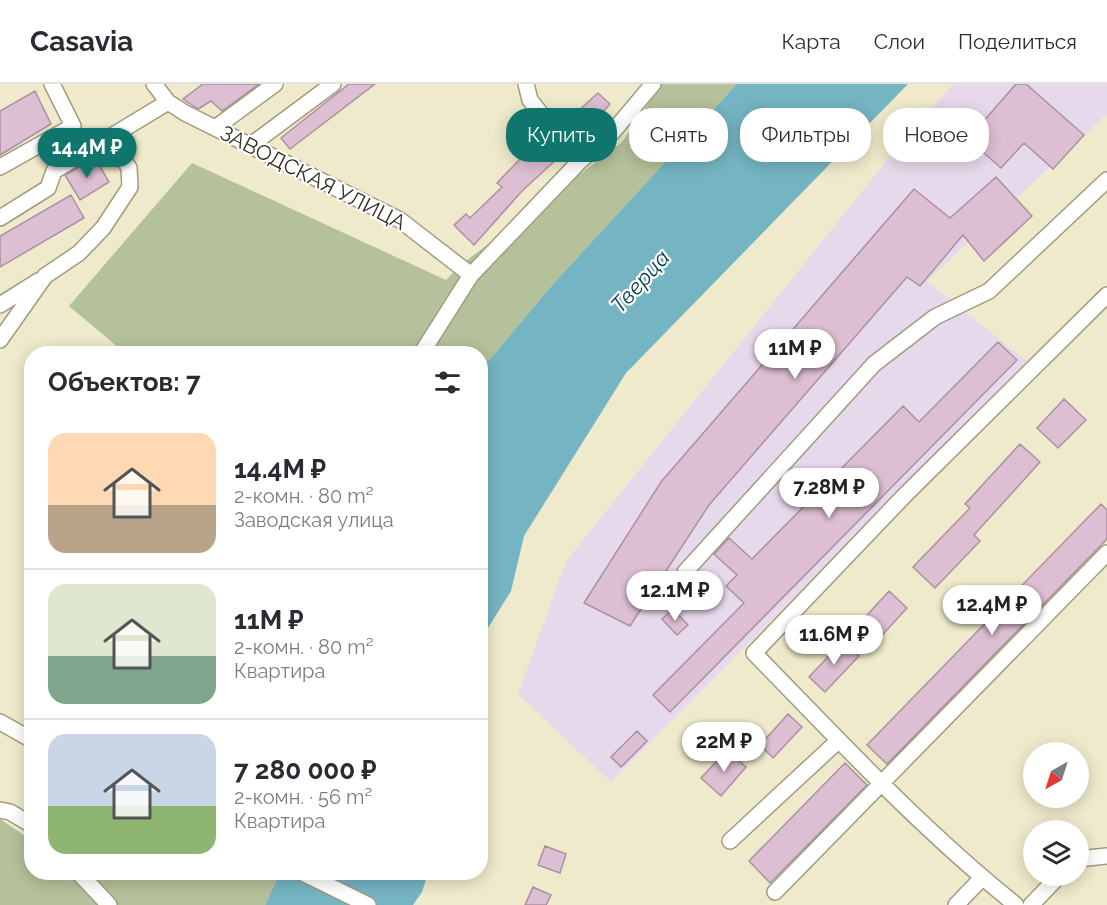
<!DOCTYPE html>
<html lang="ru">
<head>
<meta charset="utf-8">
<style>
	:root { --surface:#fff; --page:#f7f7f7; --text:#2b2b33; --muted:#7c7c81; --line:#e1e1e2; --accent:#0f766e }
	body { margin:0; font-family:Raleway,sans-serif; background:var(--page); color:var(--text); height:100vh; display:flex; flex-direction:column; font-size:22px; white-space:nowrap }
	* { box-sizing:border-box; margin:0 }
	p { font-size:20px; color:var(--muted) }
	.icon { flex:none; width:33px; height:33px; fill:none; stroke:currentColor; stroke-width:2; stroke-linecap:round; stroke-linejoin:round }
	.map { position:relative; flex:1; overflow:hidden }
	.drawer { position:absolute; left:24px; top:262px; width:464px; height:534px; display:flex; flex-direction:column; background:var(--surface); border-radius:24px; box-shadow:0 3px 15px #0003 }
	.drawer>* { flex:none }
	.top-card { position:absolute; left:506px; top:24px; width:512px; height:54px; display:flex; gap:12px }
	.needle { width:39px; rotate:219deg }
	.buttons { position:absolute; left:1023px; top:658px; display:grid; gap:12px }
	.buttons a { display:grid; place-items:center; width:66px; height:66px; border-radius:50%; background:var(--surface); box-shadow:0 3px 15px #0003; font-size:30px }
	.price { position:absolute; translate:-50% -51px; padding:0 14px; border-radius:21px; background:#fff; color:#222; font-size:20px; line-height:39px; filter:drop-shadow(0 2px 3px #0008) }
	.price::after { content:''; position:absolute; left:50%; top:36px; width:18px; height:14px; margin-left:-9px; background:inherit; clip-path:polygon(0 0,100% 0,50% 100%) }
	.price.on { background:var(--accent); color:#fff }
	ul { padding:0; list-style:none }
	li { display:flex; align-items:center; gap:18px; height:150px; padding:0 24px }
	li+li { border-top:2px solid var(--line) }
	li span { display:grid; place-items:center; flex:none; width:168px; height:120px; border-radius:18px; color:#555 }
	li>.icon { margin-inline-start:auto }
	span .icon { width:72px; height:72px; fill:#fffc; stroke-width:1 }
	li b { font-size:26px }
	h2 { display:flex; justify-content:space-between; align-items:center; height:72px; padding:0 24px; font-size:26px }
	.tag { padding:0 21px; border-radius:24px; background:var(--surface); box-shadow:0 3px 15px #0003; font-size:21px; line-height:54px }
	.tag.on { background:var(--accent); color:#fff }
	header { display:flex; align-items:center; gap:36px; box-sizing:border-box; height:84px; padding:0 30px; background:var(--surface); border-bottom:2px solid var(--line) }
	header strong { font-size:28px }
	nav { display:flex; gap:33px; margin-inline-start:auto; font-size:21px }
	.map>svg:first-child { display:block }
</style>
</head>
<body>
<header>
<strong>Casavia</strong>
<nav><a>Карта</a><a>Слои</a><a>Поделиться</a></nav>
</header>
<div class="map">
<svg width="1107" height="821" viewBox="0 0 1107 821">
	<rect width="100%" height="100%" fill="#efeacb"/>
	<path fill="#e7d9ec" d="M954 0H1107V30L927 197 1028 278 611 698 518 610 566 477 904 55Z"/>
	<path fill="#b4c19a" d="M662 0H737L554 199 480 287V270H126L69 222 192 79 446 196 462 180 622 58Z
		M0 735 31 756 32 789H280L265 821H0Z"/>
	<path fill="#75b4c2" d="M737 0H908L626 289 524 452 511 507 480 557V287L554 199Z
		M280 789H428L422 808 413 821H265Z"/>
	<path fill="#dcbfd2" stroke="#ac90a2" stroke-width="1.5" d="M203 0H259L222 27 211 17 198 25 183 15Z
		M349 0H375L290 65 281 54Z
		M1016 0H1026L1084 51 1053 85 1024 59 1001 84 968 55Z
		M35 7 51 40 0 71V27Z
		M598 9 610 20 579 55 564 40Z
		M540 54 559 73 522 107 474 161 454 141 466 130 470 134 502 103 497 99Z
		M95 74 109 98 80 116 65 91Z
		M996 93 1032 132 984 177 963 151 920 202 907 193 709 421 630 542 584 519 661 398 914 105 950 134Z
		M71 111 84 134 0 183V152Z
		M998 258 1017 276 670 628 653 611 744 519 726 502 737 491 714 470 729 454 752 475 903 322 919 338Z
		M1064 315 1086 336 1058 364 1037 344Z
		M1020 360 1040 378 974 451 980 457 935 504 913 483 970 424 965 420Z
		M1101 420 1107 426V455L887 680 867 661Z
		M889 507 907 524 876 558 858 541Z
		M673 525 688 541 677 551 662 535Z
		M843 557 859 572 825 608 809 593Z
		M788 630 802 643 773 674 760 661Z
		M637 647 647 657 621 683 611 673Z
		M727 666 746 683 721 712 701 694Z
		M845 679 867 701 770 799 749 777Z
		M545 762 566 770 560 789 538 781Z
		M533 803 551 811 546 821H525Z"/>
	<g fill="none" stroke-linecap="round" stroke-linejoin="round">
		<defs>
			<path id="minor" d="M154 0 168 18 185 29 400 136 471 191
				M526 0 530 16 579 78
				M215 44 275 0
				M251 61 333 0
				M0 83 73 42 52 0
				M0 134 48 104 54 87 168 18
				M0 221 38 197
				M0 256 45 192 79 169 103 144 130 103 129 84 110 54
				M421 270 471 191 579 78 611 50 653 0
				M685 488 874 280 935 233 989 207 1107 96
				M0 638 32 656
				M0 726 10 728 32 741
				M730 757 839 656
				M1078 775 1107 772
				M79 789 109 821
				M303 789 368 821
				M775 808 1107 469
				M956 821 982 794
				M1016 821C921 745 839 656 754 569L905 411 1107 211
				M1031 821 1059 792"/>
		</defs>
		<use href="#minor" stroke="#a19c7e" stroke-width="18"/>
		<use href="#minor" stroke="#fff" stroke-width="15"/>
	</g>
	<g text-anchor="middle" stroke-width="4.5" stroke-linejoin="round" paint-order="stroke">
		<g font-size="21" fill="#312f23" stroke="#fff">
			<text transform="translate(313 94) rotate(27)" y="7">ЗАВОДСКАЯ УЛИЦА</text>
		</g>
		<g font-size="22" font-style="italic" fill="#05424d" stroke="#fff">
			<text transform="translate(640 197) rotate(-48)" y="8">Тверца</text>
		</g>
	</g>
</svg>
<div class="buttons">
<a><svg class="needle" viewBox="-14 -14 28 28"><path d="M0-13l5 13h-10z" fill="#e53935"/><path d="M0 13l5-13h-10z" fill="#7c7c81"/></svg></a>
<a><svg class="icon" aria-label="layers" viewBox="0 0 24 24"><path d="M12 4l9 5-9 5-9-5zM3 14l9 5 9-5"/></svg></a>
</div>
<b class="price on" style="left:87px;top:95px">14.4M ₽</b>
<b class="price" style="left:795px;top:296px">11M ₽</b>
<b class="price" style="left:829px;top:435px">7.28M ₽</b>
<b class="price" style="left:675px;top:538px">12.1M ₽</b>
<b class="price" style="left:992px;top:552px">12.4M ₽</b>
<b class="price" style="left:834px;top:582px">11.6M ₽</b>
<b class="price" style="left:724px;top:689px">22M ₽</b>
<div class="top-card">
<a class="tag on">Купить</a>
<a class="tag">Снять</a>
<a class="tag">Фильтры</a>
<a class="tag">Новое</a>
</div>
<section class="drawer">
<h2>Объектов: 7<svg class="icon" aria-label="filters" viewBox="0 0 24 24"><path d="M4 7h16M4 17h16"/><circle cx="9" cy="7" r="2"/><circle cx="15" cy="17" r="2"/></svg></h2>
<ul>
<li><span style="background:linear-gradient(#ffd9b3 60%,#b9a48a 0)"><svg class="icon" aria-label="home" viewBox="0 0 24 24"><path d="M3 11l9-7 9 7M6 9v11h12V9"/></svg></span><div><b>14.4M ₽</b><p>2-комн. · 80 m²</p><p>Заводская улица</p></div></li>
<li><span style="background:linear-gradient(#dfe7d0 60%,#7fa58c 0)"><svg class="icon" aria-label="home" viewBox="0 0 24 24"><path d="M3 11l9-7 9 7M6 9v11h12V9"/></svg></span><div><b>11M ₽</b><p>2-комн. · 80 m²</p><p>Квартира</p></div></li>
<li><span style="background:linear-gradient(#c9d6e8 60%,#8fb573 0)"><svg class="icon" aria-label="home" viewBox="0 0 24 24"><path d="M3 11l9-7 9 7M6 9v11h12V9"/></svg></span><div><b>7 280 000 ₽</b><p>2-комн. · 56 m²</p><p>Квартира</p></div></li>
</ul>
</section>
</div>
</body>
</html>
